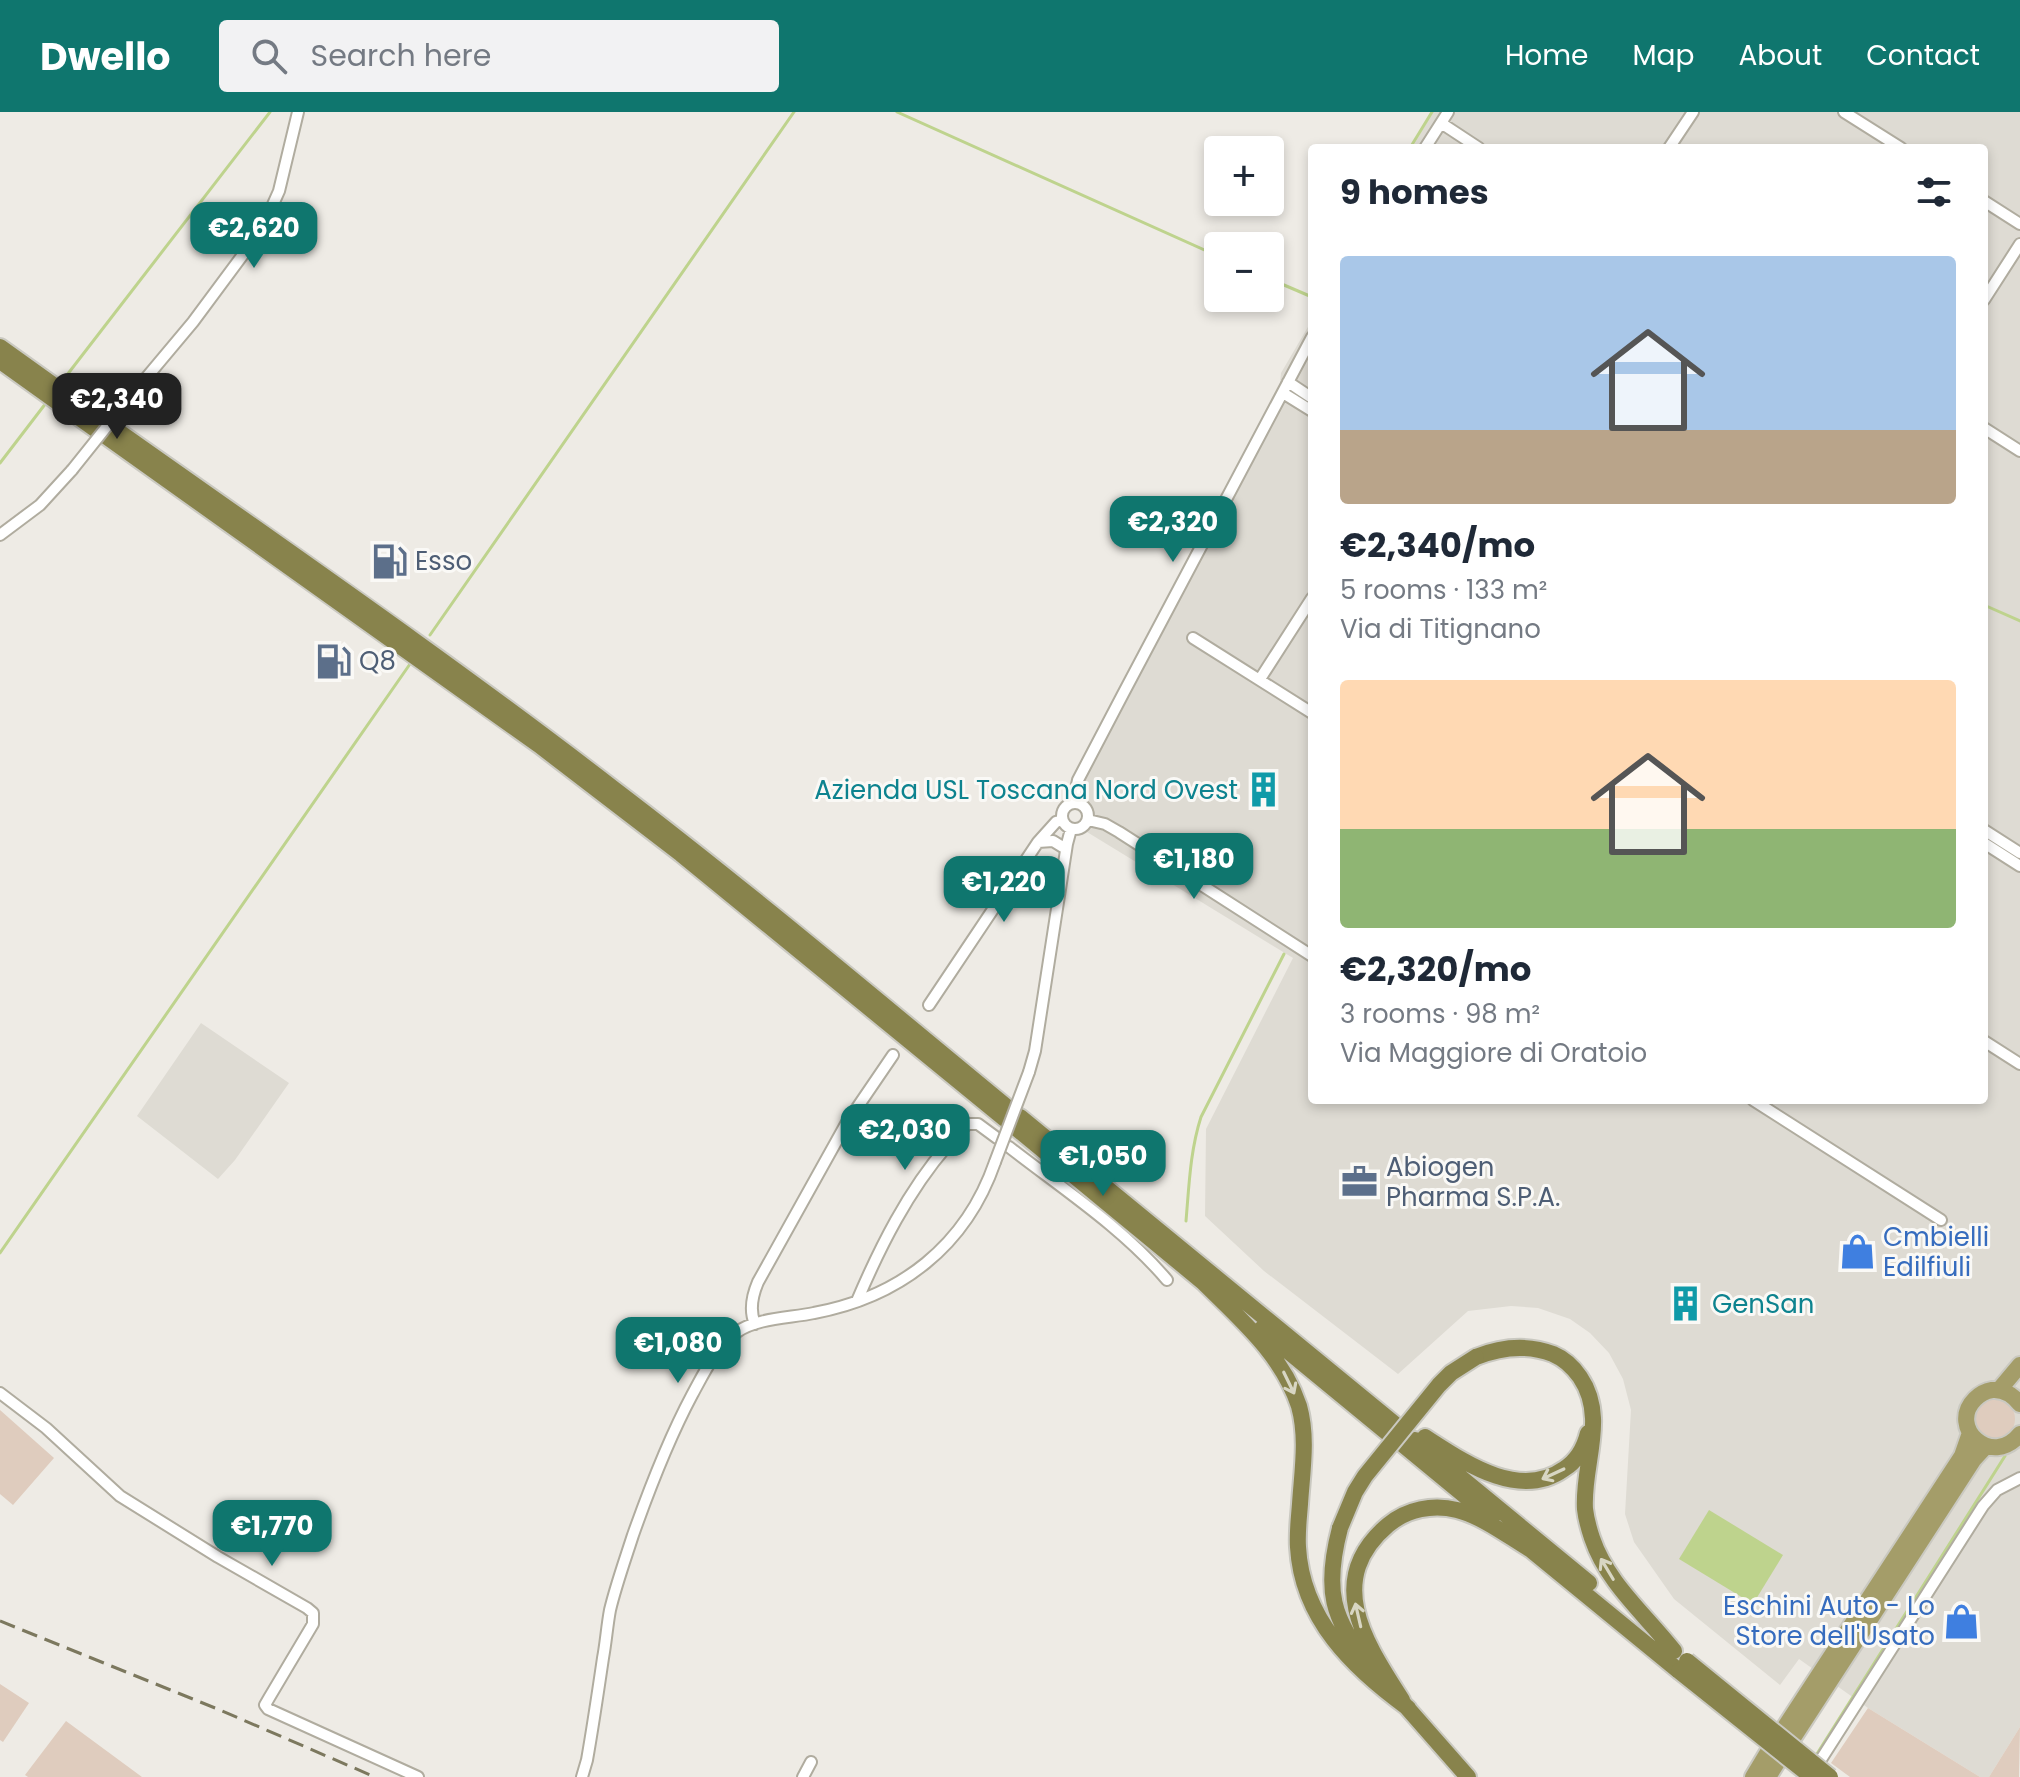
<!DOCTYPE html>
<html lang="en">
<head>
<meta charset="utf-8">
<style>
	:root { --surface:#fff; --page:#f2f2f3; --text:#1f2937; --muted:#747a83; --accent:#0f766e }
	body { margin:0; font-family:Poppins,sans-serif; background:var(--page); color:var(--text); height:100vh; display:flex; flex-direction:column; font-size:30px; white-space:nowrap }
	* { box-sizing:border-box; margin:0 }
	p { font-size:26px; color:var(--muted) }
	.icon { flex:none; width:44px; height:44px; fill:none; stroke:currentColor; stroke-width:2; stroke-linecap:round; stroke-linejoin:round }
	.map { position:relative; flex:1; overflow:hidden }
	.details { position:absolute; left:1308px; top:32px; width:680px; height:960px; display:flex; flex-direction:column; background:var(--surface); border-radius:8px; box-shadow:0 4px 12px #0003 }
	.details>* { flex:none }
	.controls { position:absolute; left:1204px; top:24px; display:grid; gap:16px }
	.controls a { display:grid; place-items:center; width:80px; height:80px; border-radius:8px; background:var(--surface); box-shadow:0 4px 12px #0003; font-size:40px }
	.price { position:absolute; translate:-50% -68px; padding:0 18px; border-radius:16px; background:var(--accent); color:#fff; font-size:26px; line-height:52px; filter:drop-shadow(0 2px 4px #0008) }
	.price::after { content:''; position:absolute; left:50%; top:48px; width:24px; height:18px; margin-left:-12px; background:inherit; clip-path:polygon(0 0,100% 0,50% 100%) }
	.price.current { background:#222; color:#fff }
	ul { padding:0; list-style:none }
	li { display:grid; align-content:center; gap:16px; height:424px; padding:0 32px }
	li span { display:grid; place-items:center; height:248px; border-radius:8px; color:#555 }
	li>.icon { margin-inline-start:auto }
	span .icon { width:144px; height:144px; fill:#fffc; stroke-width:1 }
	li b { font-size:34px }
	h2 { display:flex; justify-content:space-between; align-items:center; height:96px; padding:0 32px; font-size:34px }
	header { display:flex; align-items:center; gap:48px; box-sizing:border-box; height:112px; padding:0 40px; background:var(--accent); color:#fff }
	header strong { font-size:38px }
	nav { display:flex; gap:44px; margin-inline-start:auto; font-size:28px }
	.search { width:560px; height:72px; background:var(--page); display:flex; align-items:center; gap:20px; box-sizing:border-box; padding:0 28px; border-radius:8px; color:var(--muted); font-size:30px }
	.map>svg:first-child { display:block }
</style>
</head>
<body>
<header>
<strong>Dwello</strong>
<div class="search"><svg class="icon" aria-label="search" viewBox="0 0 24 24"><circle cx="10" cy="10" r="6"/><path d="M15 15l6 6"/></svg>Search here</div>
<nav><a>Home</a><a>Map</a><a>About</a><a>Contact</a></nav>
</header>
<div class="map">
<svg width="2020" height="1665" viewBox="0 0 2020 1665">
	<rect width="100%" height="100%" fill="#eeebe5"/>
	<path fill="#dedbd3" d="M1433 0H2020V1615L1989 1665H1980L1868 1596 1799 1547 1780 1573 1674 1487 1634 1430 1625 1402 1631 1298 1623 1267 1609 1241 1590 1221 1570 1207 1538 1196 1511 1194 1468 1199 1398 1262 1264 1159 1205 1104 1206 1017 1293 846 1087 720 1084 679 1085 668 1125 585 1277 300 1281 261 1312 208V988H1984V36H1412Z
		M201 911 289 971 235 1048 218 1067 137 1004Z"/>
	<path fill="#dfccbe" d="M1975 1307a20 20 0 1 1 40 0a20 20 0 1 1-40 0Z
		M0 1298 54 1346 13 1393 0 1382Z
		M0 1572 29 1591 3 1630 0 1628Z
		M1868 1596 1980 1665H1850L1831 1651Z
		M66 1609 142 1665H28L25 1663Z
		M2020 1615 2019 1665H1989Z"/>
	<path fill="#bed38d" d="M1709 1398 1783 1443 1753 1492 1679 1447Z"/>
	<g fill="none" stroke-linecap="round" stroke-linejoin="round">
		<path stroke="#bed38d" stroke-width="3" d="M897 0 1218 144
			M1410 36 1432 0
			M1270 167 1312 185
			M60 272 270 0
			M0 351 46 291
			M1984 493 2020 509
			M430 523 794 0
			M1186 1109C1189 1075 1190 1039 1201 1005L1284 842
			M0 1141 410 552
			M1815 1645 2005 1344"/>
		<defs>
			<path id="minor" d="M1844 0 1901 36
				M1441 11 1479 36
				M1425 36 1448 0
				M1669 36 1693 0
				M1984 89 2020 112
				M1984 188 2020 132
				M1288 270 1312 286
				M136 278 193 210 262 117 279 79 298 0
				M1283 281 1312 299
				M1984 316 2020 339
				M0 423 40 393 72 358
				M1193 526 1312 601
				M1260 567 1312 486
				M1062 704a13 13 0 1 1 26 0a13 13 0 1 1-26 0Z
				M1073 691 1078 668 1123 582 1312 225
				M1088 708 1105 712 1119 720 1312 844
				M1984 718 2020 741
				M1038 730 1053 729 1066 737
				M1984 731 2020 754
				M929 893 1038 730 1056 710 1062 708
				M1984 929 2020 952
				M1029 960 1035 939 1067 732 1071 717
				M1753 988 1941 1108
				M1009 1035C1063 1077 1123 1116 1167 1168
				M857 1189C880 1135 908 1079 947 1034 953 1027 960 1018 968 1012H978L997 1026
				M755 1212C749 1198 752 1184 758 1170L846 1012 893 943
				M0 1281 46 1316 120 1384 218 1445 307 1496 313 1501V1512L269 1586 265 1593 268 1597 418 1665
				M1820 1649 1983 1394 1997 1378 2020 1366
				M582 1665 587 1648C593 1614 598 1580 603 1546 606 1530 607 1514 610 1498 616 1473 625 1448 633 1423 650 1375 668 1328 692 1283 704 1261 716 1235 737 1220 756 1206 791 1206 814 1201 900 1185 966 1134 995 1050
				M803 1665 811 1650"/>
			<path id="primary" d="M1999 1278 2020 1253
				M2020 1292C2013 1283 2004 1277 1992 1278 1986 1279 1980 1282 1975 1287 1947 1315 1992 1357 2020 1322
				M1783 1618 1962 1344 1970 1321
				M1793 1626 1974 1347 1986 1334
				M1753 1665 1768 1640
				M1768 1665 1778 1649"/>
			<path id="trunk" d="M0 235 102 308
				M0 249 95 317
				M115 317C282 435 452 552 614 677 748 779 878 889 1008 996
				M107 325 539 633 681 742 1005 1007
				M1020 1005 1397 1314
				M1016 1016 1209 1175
				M1202 1169C1240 1207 1282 1242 1299 1294 1308 1326 1302 1360 1300 1392 1299 1406 1297 1420 1298 1435 1302 1507 1353 1556 1408 1596
				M1261 1217 1390 1323
				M1476 1245C1501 1235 1527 1232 1553 1242 1565 1247 1573 1255 1580 1265 1608 1306 1582 1353 1585 1397 1586 1406 1589 1417 1592 1426 1607 1471 1645 1502 1674 1539
				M1425 1325C1464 1350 1519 1389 1564 1357 1577 1349 1584 1337 1588 1321
				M1415 1328 1589 1471
				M1401 1331 1492 1406
				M1340 1416C1324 1477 1331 1507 1371 1556
				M1525 1433 1679 1559
				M1402 1588C1367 1533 1322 1469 1388 1413 1407 1397 1433 1392 1457 1398 1484 1405 1509 1425 1533 1439
				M1403 1591 1468 1665"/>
		</defs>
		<use href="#minor" stroke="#b0ac9f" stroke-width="14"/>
		<use href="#primary" stroke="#cac9c1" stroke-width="20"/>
		<use href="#trunk" stroke="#cac9c1" stroke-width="20"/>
		<use href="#minor" stroke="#fff" stroke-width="10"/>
		<use href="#primary" stroke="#a49d69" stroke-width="16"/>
		<use href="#trunk" stroke="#88834c" stroke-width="16"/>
		<path stroke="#7c785e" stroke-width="3" stroke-dasharray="16 8" stroke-linecap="butt" d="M0 1509 220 1598 375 1665"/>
		<defs>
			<path id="minor-bridge" d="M72 358 136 278
				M995 1050 1029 960"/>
			<path id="trunk-bridge" d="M1340 1416 1355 1380 1365 1364 1439 1273 1451 1261 1476 1245
				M1687 1549 1830 1665
				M1679 1559 1812 1665"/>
		</defs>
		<use href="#minor-bridge" stroke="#b0ac9f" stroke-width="14" stroke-linecap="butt"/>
		<use href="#trunk-bridge" stroke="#cac9c1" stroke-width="20" stroke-linecap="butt"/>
		<use href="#minor-bridge" stroke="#fff" stroke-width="10"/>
		<use href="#trunk-bridge" stroke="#88834c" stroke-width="16"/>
	</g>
	<defs><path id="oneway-shaft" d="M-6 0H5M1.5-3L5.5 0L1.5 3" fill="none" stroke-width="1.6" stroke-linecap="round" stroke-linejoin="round" transform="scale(2)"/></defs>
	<g stroke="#d8d6c3">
		<use href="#oneway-shaft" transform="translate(1289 1271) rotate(64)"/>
		<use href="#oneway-shaft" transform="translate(1553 1362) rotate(155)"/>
		<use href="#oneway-shaft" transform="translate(1607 1457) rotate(-121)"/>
		<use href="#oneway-shaft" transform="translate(1358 1503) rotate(-103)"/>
	</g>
	<defs>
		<symbol id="fuel-bare" viewBox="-9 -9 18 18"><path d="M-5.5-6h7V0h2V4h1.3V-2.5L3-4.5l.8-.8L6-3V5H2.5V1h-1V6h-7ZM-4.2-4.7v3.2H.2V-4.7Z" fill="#5c6f8a" stroke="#faf9f6" stroke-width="2.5" paint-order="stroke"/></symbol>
		<symbol id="building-bare" viewBox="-9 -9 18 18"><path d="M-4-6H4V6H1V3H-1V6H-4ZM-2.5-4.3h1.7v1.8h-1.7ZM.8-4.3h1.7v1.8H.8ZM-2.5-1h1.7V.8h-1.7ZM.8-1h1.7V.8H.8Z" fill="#0f9aa8" stroke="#faf9f6" stroke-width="2.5" paint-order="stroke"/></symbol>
		<symbol id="office-bare" viewBox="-9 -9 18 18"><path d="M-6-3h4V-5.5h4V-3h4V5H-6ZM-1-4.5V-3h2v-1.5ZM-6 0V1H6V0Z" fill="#5c6f8a" stroke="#faf9f6" stroke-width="2.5" paint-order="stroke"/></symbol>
		<symbol id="shop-bare" viewBox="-9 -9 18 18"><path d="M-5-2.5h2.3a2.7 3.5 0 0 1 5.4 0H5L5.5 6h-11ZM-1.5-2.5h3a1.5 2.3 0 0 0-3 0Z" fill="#3f7fe0" stroke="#faf9f6" stroke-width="2.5" paint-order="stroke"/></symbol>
	</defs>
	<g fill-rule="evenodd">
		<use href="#fuel-bare" x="364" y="424" width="51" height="51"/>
		<use href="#fuel-bare" x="308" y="524" width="51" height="51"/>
		<use href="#building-bare" x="1238" y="652" width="51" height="51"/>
		<use href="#office-bare" x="1334" y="1044" width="51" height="51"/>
		<use href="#shop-bare" x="1832" y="1114" width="51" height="51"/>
		<use href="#building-bare" x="1660" y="1166" width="51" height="51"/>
		<use href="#shop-bare" x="1936" y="1484" width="51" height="51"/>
	</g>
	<g text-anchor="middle" stroke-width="6" stroke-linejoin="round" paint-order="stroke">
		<g font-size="26" fill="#4e5e75" stroke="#faf9f6" text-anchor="start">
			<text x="415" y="458">Esso</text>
			<text x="359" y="558">Q8</text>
			<text x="1386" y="1064">Abiogen<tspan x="1386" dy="30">Pharma S.P.A.</tspan></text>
		</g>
		<g font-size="26" fill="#0d838f" stroke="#faf9f6" text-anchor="end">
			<text x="1238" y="687">Azienda USL Toscana Nord Ovest</text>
			<text x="1712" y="1201" text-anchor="start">GenSan</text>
		</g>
		<g font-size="26" fill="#366cbe" stroke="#faf9f6" text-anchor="start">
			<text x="1883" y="1134">Cmbielli<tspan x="1883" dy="30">Edilfiuli</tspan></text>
			<text x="1935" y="1503" text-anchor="end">Eschini Auto - Lo<tspan x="1935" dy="30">Store dell'Usato</tspan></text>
		</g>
	</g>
</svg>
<div class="controls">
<a>+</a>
<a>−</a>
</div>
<b class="price" style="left:254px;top:158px">€2,620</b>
<b class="price current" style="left:117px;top:329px">€2,340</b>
<b class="price" style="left:1173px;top:452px">€2,320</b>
<b class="price" style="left:1194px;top:789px">€1,180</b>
<b class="price" style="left:1004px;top:812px">€1,220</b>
<b class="price" style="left:905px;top:1060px">€2,030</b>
<b class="price" style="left:1103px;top:1086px">€1,050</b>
<b class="price" style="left:678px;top:1273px">€1,080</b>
<b class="price" style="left:272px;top:1456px">€1,770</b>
<section class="details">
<h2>9 homes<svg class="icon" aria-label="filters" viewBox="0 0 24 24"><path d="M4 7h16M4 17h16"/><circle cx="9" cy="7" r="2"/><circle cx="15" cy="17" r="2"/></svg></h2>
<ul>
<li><span style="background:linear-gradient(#a9c7e8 70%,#b9a48a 0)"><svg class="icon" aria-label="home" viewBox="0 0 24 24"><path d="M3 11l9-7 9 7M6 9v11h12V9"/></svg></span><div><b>€2,340/mo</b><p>5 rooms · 133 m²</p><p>Via di Titignano</p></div></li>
<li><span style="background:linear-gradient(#ffd9b3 60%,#8fb573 0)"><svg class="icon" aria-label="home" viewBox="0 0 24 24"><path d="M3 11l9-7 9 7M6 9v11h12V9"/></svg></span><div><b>€2,320/mo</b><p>3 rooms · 98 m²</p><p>Via Maggiore di Oratoio</p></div></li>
</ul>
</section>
</div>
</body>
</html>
